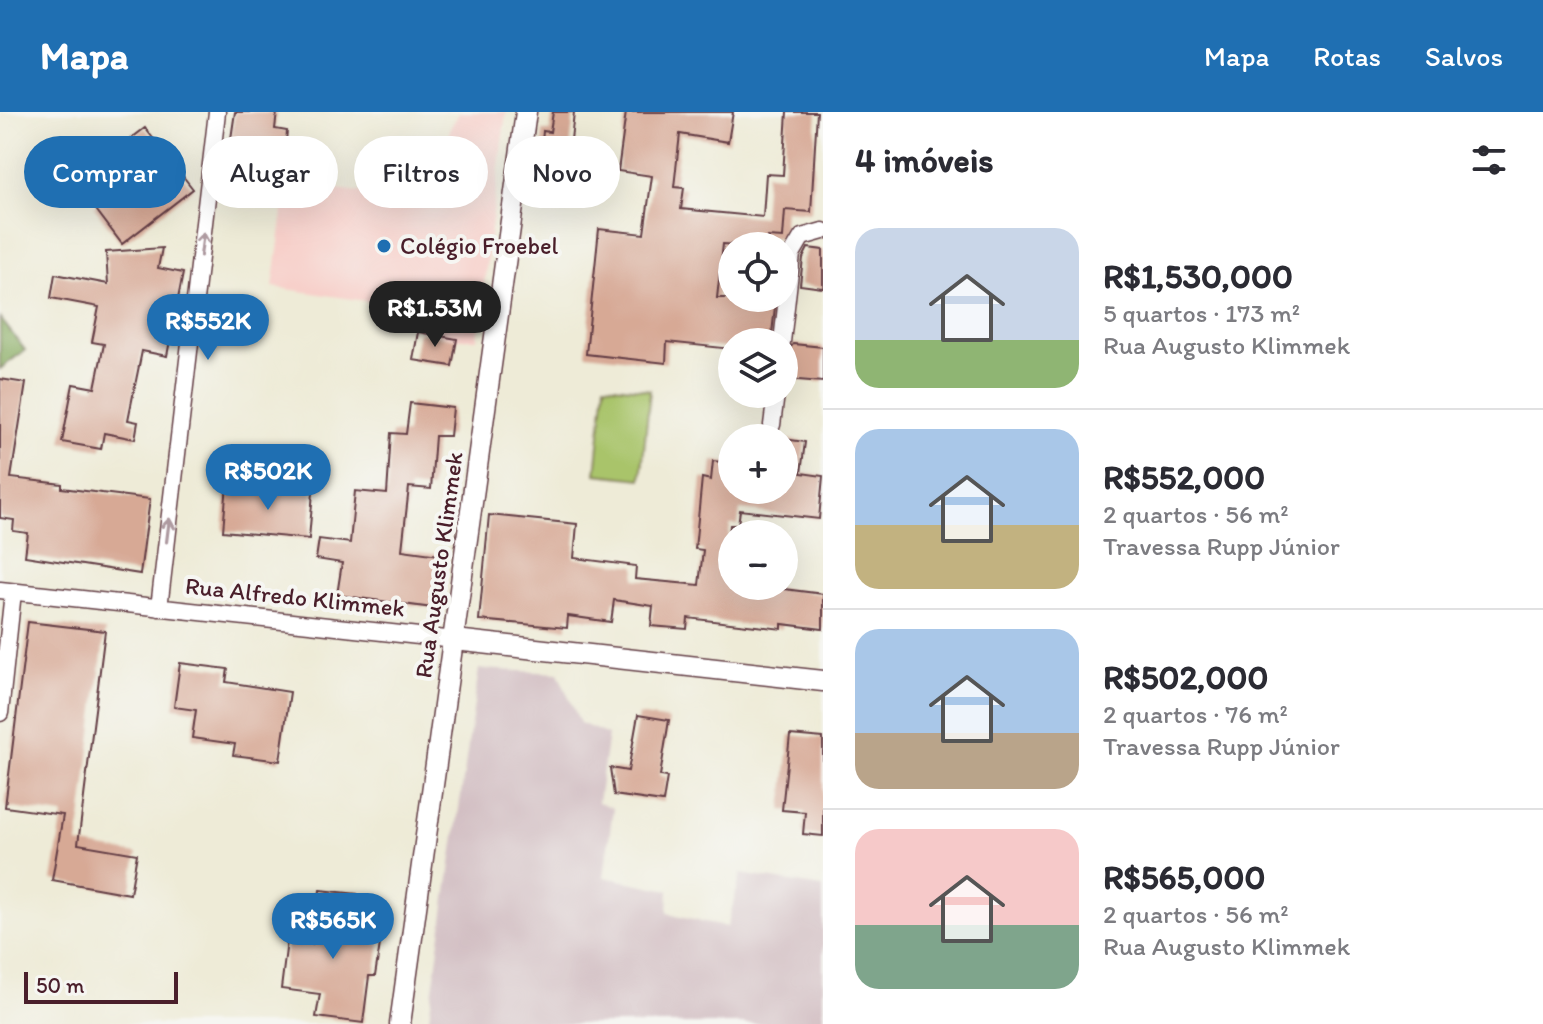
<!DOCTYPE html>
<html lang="pt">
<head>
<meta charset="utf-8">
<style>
	:root { --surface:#fff; --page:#f2f2f3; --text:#2b2b33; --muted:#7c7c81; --line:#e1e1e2; --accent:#1f6fb2 }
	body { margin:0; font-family:Itim,sans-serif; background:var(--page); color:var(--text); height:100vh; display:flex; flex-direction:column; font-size:30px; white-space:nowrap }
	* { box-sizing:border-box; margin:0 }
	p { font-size:26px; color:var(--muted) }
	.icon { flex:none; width:44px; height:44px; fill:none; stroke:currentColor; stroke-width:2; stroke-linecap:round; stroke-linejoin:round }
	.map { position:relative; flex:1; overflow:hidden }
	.side { display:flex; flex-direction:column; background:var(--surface); width:720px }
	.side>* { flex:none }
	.banner { position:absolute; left:24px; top:24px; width:678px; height:72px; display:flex; gap:16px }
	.buttons { position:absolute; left:718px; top:120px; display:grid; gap:16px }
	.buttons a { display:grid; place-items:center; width:80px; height:80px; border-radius:50%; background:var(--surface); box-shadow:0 8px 32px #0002; font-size:40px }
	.scale { position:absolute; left:24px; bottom:20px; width:154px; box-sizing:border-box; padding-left:8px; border:4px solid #4a1f2b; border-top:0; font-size:22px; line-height:28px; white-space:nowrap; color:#4a1f2b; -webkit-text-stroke:6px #f6f6f2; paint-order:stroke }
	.price { position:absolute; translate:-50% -68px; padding:0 18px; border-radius:28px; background:var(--accent); color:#fff; font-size:26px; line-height:52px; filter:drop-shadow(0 2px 4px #0008) }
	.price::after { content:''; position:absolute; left:50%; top:48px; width:24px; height:18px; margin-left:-12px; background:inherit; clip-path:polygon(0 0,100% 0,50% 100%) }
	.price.current { background:#222; color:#fff }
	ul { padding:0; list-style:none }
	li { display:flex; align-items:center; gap:24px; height:200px; padding:0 32px }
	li+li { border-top:2px solid var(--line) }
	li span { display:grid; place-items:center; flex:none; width:224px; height:160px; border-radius:24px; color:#555 }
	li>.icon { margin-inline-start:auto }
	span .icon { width:96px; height:96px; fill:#fffc; stroke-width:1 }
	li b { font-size:34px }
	h2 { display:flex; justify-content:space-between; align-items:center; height:96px; padding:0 32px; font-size:34px }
	.tag { padding:0 28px; border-radius:36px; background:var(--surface); box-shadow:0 8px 32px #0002; font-size:28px; line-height:72px }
	.tag.current { background:var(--accent); color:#fff }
	header { display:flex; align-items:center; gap:48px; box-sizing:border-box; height:112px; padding:0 40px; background:var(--accent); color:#fff }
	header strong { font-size:38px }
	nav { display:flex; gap:44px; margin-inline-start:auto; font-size:28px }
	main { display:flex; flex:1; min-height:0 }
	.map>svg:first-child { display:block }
</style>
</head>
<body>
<header>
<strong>Mapa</strong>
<nav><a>Mapa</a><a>Rotas</a><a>Salvos</a></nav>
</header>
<main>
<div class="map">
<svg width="823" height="912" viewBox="0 0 823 912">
	<rect width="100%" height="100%" fill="#f6f6f2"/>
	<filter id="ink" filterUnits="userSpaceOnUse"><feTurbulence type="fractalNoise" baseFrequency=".0125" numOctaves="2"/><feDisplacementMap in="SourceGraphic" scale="16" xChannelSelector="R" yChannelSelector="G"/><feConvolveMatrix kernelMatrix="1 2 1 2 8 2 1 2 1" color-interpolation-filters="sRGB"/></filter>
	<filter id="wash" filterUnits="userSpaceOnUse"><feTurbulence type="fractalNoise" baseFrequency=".006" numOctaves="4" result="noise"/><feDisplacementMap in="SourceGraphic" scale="32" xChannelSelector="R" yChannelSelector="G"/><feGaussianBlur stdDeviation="1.8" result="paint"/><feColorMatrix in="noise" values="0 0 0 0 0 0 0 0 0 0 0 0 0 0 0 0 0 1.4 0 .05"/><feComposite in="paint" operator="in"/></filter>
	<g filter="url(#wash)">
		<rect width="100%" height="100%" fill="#eeebd7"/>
		<path fill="#f7d0ca" d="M460 0H506L477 227H457L419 218 418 197 273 175 287 70 426 89 440 94 450 16Z"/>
		<path fill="#d2bec2" d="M479 557 558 561 580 611 608 623 598 690 613 696 604 765 669 778 668 801 727 815 741 762 823 775V912H428Z"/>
		<path fill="#a9c46b" stroke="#7a724b" stroke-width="2" d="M605 273 650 278 641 367 596 362Z"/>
		<path fill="#86aa5f" stroke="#686445" stroke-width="2" d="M0 206 25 238 0 257Z"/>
		<g id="blocks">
			<path fill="#d7a995" d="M235 0H277L275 17 287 19 284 47 229 40Z
				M553 0H574L568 56 540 53 543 19 550 20Z
				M626 0H733L728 30 680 22 674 75 684 76 681 97 763 105 766 62 783 63 787 0H817L811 100 785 98 783 126 768 125 767 134 723 132 717 186H776L771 230H732V237L667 230 666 251 586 242 599 117 644 122 652 64 618 59Z
				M145 16 193 77 122 132 94 95 143 57 124 32Z
				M162 136 158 156 183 161 167 244 142 239 128 308 138 310 135 327 104 321 101 337 62 330 73 272 95 276 104 232 92 230 99 195 51 186 55 162 108 172 106 140Z
				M808 136 823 138V176L800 173 803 146Z
				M418 220 457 227 452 254 413 248Z
				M793 232 823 235V270L786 267 789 238Z
				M0 267 26 271 11 366 62 372V376L150 387 140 462 25 444 28 421 13 419 14 408 0 406Z
				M410 291 453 296 450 324H435L431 377 409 375 402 438 440 443 433 496 337 483 342 451 316 447 319 427 350 431 355 379 387 382 391 321 406 322Z
				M784 327 805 330 801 361 823 364 819 407 740 398 738 413H730L724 470 732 471V474H760L823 482V517L782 512V517L688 506 687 517 651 514 653 494 614 488 611 510 568 504 567 516 479 508 489 403 577 412 574 446 636 454 635 467 699 473 703 438 695 437 702 366 711 368 713 349 732 351V378H784Z
				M227 372 313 380 309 427 223 419Z
				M28 510 105 519 78 732 137 742 130 782 52 768 63 703 5 695Z
				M180 551 228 557 226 570 290 580 280 649 233 643 235 632 192 626 196 598 174 595Z
				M638 603 669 608 660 664 667 665 663 690 614 683 610 656 628 659Z
				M790 623 823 626V724L803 722 805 700 782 698Z
				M320 778 357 782 352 828 380 832 375 864H369L363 911 316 905 320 882 281 877 287 829 312 832Z"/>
		</g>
	</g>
	<g filter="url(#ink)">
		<use href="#blocks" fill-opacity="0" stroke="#633e45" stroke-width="2"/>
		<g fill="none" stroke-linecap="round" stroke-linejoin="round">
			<defs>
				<path id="minor" d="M782 230 792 142 802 125 823 119
					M772 313 776 282
					M0 478 455 528
					M159 496 217 0
					M0 601 13 480"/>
				<path id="tertiary" d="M455 528 823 569
					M400 912 526 0"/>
			</defs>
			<use href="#minor" stroke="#633e45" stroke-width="19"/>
			<use href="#tertiary" stroke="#633e45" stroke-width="23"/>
			<use href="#minor" stroke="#fff" stroke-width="16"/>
			<use href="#tertiary" stroke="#fff" stroke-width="20"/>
		</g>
		<defs><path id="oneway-shaft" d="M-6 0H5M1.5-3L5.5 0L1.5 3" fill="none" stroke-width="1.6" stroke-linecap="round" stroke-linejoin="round" transform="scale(2)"/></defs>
		<g stroke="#ae9aa0">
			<use href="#oneway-shaft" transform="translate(202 132) rotate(-83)"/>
			<use href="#oneway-shaft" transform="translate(168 418) rotate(-83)"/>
		</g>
	</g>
	<circle fill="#1f6fb2" stroke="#f6f6f2" stroke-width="3" cx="384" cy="134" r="8"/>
	<g text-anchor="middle" stroke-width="8" stroke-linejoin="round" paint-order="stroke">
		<g font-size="24" fill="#4a1f2b" stroke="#f6f6f2" text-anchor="start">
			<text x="400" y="142">Colégio Froebel</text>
		</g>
		<g font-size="24" fill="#4a1f2b" stroke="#f6f6f2">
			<text transform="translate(439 453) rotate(-82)" y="8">Rua Augusto Klimmek</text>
			<text transform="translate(295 485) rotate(6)" y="8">Rua Alfredo Klimmek</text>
		</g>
	</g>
</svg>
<div class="buttons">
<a><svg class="icon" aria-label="locate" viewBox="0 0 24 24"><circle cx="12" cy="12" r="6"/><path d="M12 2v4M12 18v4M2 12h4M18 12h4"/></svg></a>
<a><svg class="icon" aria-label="layers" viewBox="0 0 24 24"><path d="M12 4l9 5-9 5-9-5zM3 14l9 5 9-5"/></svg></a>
<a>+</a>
<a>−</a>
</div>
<div class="scale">50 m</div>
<b class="price current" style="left:435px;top:237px">R$1.53M</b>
<b class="price" style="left:208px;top:250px">R$552K</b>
<b class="price" style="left:268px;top:400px">R$502K</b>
<b class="price" style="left:333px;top:849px">R$565K</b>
<div class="banner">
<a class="tag current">Comprar</a>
<a class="tag">Alugar</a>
<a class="tag">Filtros</a>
<a class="tag">Novo</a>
</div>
</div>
<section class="side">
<h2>4 imóveis<svg class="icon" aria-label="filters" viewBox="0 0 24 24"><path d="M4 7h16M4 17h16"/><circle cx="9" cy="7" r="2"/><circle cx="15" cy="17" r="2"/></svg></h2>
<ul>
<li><span style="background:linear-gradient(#c9d6e8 70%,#8fb573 0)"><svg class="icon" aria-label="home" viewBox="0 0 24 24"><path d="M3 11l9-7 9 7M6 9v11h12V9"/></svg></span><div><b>R$1,530,000</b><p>5 quartos · 173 m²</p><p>Rua Augusto Klimmek</p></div></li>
<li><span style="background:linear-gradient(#a9c7e8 60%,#c2b280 0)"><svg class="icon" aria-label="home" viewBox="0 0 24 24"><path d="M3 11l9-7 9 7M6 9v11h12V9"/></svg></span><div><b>R$552,000</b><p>2 quartos · 56 m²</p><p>Travessa Rupp Júnior</p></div></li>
<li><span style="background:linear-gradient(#a9c7e8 65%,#b9a48a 0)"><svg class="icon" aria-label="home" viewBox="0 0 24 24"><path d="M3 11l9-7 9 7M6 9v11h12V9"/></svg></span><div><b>R$502,000</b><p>2 quartos · 76 m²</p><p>Travessa Rupp Júnior</p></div></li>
<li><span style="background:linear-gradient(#f6c9c9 60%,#7fa58c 0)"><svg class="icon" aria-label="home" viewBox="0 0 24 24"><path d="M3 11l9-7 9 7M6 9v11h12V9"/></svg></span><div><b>R$565,000</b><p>2 quartos · 56 m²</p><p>Rua Augusto Klimmek</p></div></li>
</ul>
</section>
</main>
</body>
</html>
